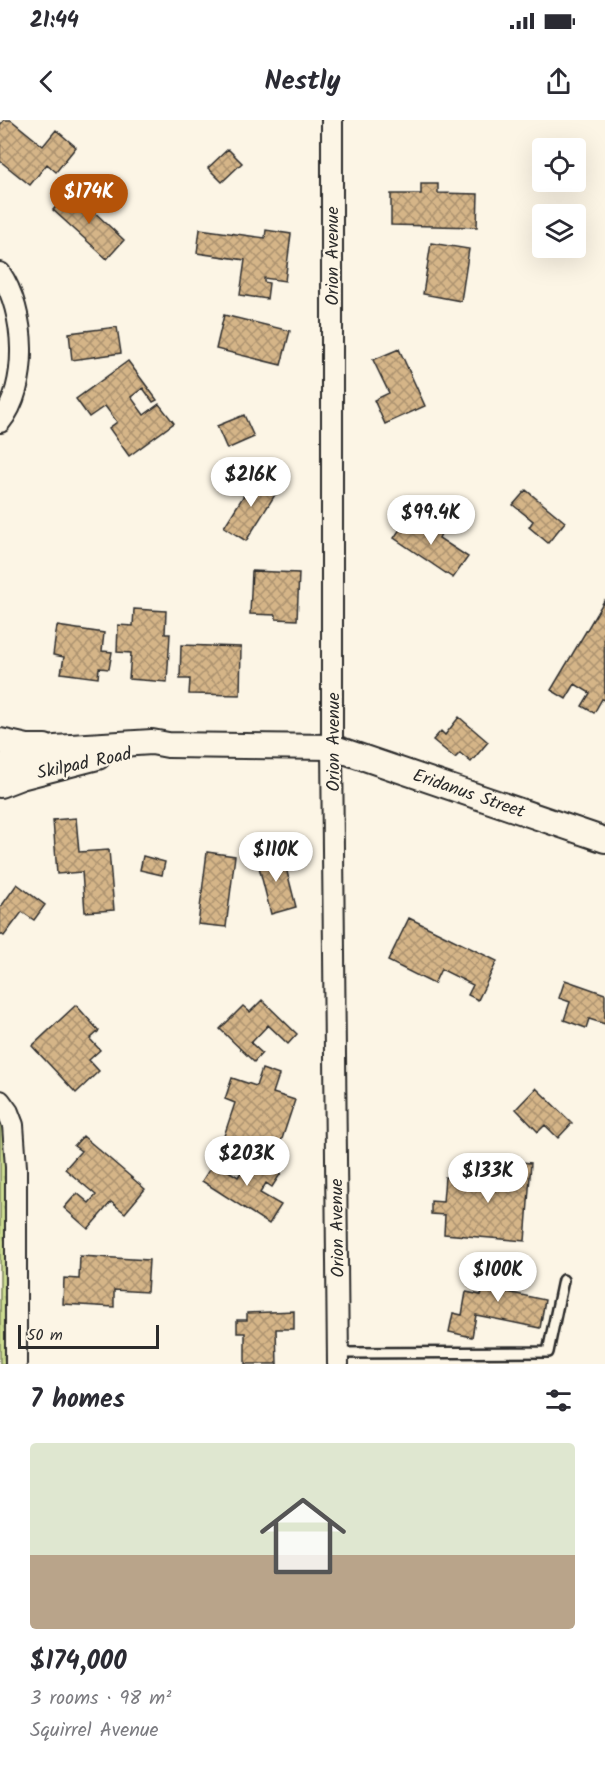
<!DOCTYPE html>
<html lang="en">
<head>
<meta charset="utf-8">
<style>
	:root { --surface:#fff; --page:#f7f7f7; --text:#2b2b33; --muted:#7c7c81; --line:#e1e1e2; --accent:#b45309 }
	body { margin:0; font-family:Kalam,sans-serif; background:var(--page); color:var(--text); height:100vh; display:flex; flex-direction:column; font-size:22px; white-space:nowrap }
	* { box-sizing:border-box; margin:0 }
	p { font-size:20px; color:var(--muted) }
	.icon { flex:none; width:33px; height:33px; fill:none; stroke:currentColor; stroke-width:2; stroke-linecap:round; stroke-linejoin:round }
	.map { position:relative; height:1244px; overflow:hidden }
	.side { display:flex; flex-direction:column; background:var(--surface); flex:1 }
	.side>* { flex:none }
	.tools { position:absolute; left:532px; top:18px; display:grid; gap:12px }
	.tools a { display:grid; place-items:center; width:54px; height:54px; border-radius:6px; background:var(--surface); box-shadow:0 6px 24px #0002; font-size:30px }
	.scale { position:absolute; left:18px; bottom:15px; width:141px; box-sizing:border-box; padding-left:6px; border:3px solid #2b2b2b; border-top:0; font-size:16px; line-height:21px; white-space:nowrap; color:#2b2b2b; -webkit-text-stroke:4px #fcf5e5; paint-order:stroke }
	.price { position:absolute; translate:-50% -51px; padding:0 14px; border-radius:21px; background:#fff; color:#222; font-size:20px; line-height:39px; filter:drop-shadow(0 2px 3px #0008) }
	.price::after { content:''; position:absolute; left:50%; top:36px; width:18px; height:14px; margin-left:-9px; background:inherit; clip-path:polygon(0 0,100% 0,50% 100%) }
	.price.active { background:var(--accent); color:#fff }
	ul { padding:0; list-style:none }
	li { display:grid; align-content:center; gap:12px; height:318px; padding:0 30px }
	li+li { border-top:2px solid var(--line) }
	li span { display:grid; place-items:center; height:186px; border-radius:6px; color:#555 }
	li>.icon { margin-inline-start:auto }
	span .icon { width:108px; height:108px; fill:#fffc; stroke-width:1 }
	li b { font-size:26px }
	h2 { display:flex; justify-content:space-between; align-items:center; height:72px; padding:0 30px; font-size:26px }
	.status { display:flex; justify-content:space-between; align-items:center; height:42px; padding:0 30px; background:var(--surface); direction:ltr }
	.status svg { height:16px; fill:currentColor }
	header { display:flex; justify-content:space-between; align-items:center; height:78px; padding:0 30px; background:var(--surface); font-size:27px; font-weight:700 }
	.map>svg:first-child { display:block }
</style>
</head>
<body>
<div class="status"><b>21:44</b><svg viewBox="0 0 49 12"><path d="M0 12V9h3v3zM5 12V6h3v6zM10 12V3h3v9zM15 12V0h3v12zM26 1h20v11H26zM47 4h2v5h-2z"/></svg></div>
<header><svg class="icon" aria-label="back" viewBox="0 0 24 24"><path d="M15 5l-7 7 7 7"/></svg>Nestly<svg class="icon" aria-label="share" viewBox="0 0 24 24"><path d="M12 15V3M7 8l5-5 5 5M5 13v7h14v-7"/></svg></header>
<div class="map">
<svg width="605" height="1244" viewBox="0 0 605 1244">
	<defs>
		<pattern id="grass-tufts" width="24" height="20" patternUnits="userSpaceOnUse" patternTransform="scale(1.5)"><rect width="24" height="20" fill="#ccdc90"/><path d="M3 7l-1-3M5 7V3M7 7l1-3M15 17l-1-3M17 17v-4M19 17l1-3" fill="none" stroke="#afbd7c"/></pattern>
		<pattern id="building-cross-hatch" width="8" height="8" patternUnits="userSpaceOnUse" patternTransform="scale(1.5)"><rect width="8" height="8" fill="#d5b588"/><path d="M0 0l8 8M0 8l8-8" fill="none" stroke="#ad936f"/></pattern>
	</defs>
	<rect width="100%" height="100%" fill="#fcf5e5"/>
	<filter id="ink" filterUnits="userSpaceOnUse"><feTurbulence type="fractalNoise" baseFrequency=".0167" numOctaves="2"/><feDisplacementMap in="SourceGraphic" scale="12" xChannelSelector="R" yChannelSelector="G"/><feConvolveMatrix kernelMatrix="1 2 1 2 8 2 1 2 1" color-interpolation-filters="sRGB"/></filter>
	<g filter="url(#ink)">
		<path fill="url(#grass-tufts)" stroke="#7c845e" stroke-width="1.5" d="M0 990 8 1012 10 1244H0Z"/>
		<path fill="url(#building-cross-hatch)" stroke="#2b2b2b" stroke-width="1.5" d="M4 0H11L43 26 56 10 76 27 56 52 47 44 30 65 0 41V5Z
			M228 29 242 43 222 62 208 48Z
			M421 64H438V73L478 74 477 107 391 105V74H421Z
			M71 70 124 120 107 139 53 90Z
			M200 109 265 118 266 110 291 114 285 161 264 158V162L269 163 267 179 240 175 245 140 197 133Z
			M431 123 469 129 461 181 423 174Z
			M224 195 290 211 281 245 216 229Z
			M117 207 121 233 72 240 69 213Z
			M399 229 425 286 385 304 374 280 389 273 373 240Z
			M128 241 157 280 153 282 143 268 131 277 144 295 159 284 174 303 129 336 109 308 117 302 105 286 89 297 76 279Z
			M244 295 254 317 227 329 217 306Z
			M256 356 278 370 246 421 224 407Z
			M526 370 565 402 548 423 529 407 533 401 513 385Z
			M408 397 423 407 428 400 443 410 439 418 468 437 453 458 394 418Z
			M252 451 299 453 297 500 276 499V495L250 494Z
			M604 481 605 580 602 579 594 593 582 586 590 573 575 564 566 579 551 570Z
			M134 489 166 491 165 514H170L167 562 129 559 131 533 117 532 118 505 133 506Z
			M57 506 104 513 102 531 112 532 109 549 99 548 98 558 61 553 64 537 53 535Z
			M181 525 241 527 240 575 189 574 190 559H180Z
			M459 597 488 622 471 642 460 633 455 638 433 620 441 611 445 615Z
			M76 698 79 732 109 730 114 790 85 792 82 752 57 754 53 700Z
			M207 732 235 736 226 807 198 804Z
			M282 732 296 787 271 794 257 739Z
			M143 736 165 742 162 755 140 750Z
			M17 764 45 785 34 800 22 792 4 816 0 813V788Z
			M409 798 497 841 478 880 468 875 473 865 441 849 434 864 388 841Z
			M565 860 605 874V904L589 899 586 908 564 900 570 882 559 878Z
			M262 880 297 914 288 924 268 905 251 923 262 933 254 942 220 909 243 886 250 892Z
			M76 885 99 911 90 919 100 930 89 940 99 951 76 973 32 926Z
			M262 949 279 955 273 973 295 980 279 1028 257 1021 253 1033 222 1022 235 983 225 979 232 958 256 966Z
			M536 968 572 1003 558 1018 545 1005 538 1012 516 989Z
			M83 1016 145 1069 125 1093 111 1082 88 1109 64 1088 77 1073 89 1083 96 1075 65 1049 81 1031 74 1026Z
			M252 1035 281 1053 272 1067 266 1063 260 1073 281 1085 269 1104 202 1061 214 1042 238 1057Z
			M497 1040 531 1043 525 1121 444 1114 445 1095 431 1094V1081L443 1082 445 1057 495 1062Z
			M80 1136 149 1140 147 1172 114 1170V1187L63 1184 64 1158 79 1159Z
			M489 1138 513 1143 507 1172 545 1180 540 1208 476 1195 472 1217 449 1212 453 1193 462 1195 466 1172 481 1175Z
			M294 1191V1209H276L277 1244H245V1213H237V1200H247V1193Z"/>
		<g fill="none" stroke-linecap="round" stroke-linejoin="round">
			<defs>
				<path id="service" d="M338 1233 548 1232 563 1160"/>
				<path id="minor" d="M332 0V627L338 1244
					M0 153C26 191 30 266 0 302
					M0 981 8 992 13 1005 16 1047V1244"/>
				<path id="tertiary" d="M0 621 27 627H45
					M0 647 55 628 152 622 168 625 332 627 605 720
					M0 665 21 657 98 637"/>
			</defs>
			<use href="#service" stroke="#2b2b2b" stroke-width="14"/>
			<use href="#minor" stroke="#2b2b2b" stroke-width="24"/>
			<use href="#tertiary" stroke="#2b2b2b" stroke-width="28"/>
			<use href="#service" stroke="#fcf5e5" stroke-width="9"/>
			<use href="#minor" stroke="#fcf5e5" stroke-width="20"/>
			<use href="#tertiary" stroke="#fcf5e5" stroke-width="24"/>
		</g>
	</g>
	<g text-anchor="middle" stroke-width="4.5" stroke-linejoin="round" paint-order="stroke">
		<g font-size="18" fill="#2b2b2b" stroke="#fcf5e5">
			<text transform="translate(332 136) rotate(-90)" y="6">Orion Avenue</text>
			<text transform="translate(333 622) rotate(-90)" y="6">Orion Avenue</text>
			<text transform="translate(84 643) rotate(-12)" y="6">Skilpad Road</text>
			<text transform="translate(469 673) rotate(19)" y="6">Eridanus Street</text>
			<text transform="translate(337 1108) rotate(-91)" y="6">Orion Avenue</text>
		</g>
	</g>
</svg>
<div class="tools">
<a><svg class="icon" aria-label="locate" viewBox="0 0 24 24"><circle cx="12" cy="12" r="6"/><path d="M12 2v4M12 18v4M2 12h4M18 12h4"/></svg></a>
<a><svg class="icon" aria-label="layers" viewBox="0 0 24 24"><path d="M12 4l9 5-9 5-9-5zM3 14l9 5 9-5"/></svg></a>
</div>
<div class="scale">50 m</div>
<b class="price active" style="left:89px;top:105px">$174K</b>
<b class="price" style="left:251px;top:388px">$216K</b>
<b class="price" style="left:431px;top:426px">$99.4K</b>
<b class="price" style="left:276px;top:763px">$110K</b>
<b class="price" style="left:247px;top:1067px">$203K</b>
<b class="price" style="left:488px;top:1084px">$133K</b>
<b class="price" style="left:498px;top:1183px">$100K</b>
</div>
<section class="side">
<h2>7 homes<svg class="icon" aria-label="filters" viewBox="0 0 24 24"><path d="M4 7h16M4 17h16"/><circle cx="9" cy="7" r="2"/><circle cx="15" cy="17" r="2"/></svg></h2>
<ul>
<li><span style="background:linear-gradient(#dfe7d0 60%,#b9a48a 0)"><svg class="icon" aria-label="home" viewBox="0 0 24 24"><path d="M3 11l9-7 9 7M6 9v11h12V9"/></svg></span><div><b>$174,000</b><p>3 rooms · 98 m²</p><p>Squirrel Avenue</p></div></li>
</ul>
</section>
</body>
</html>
